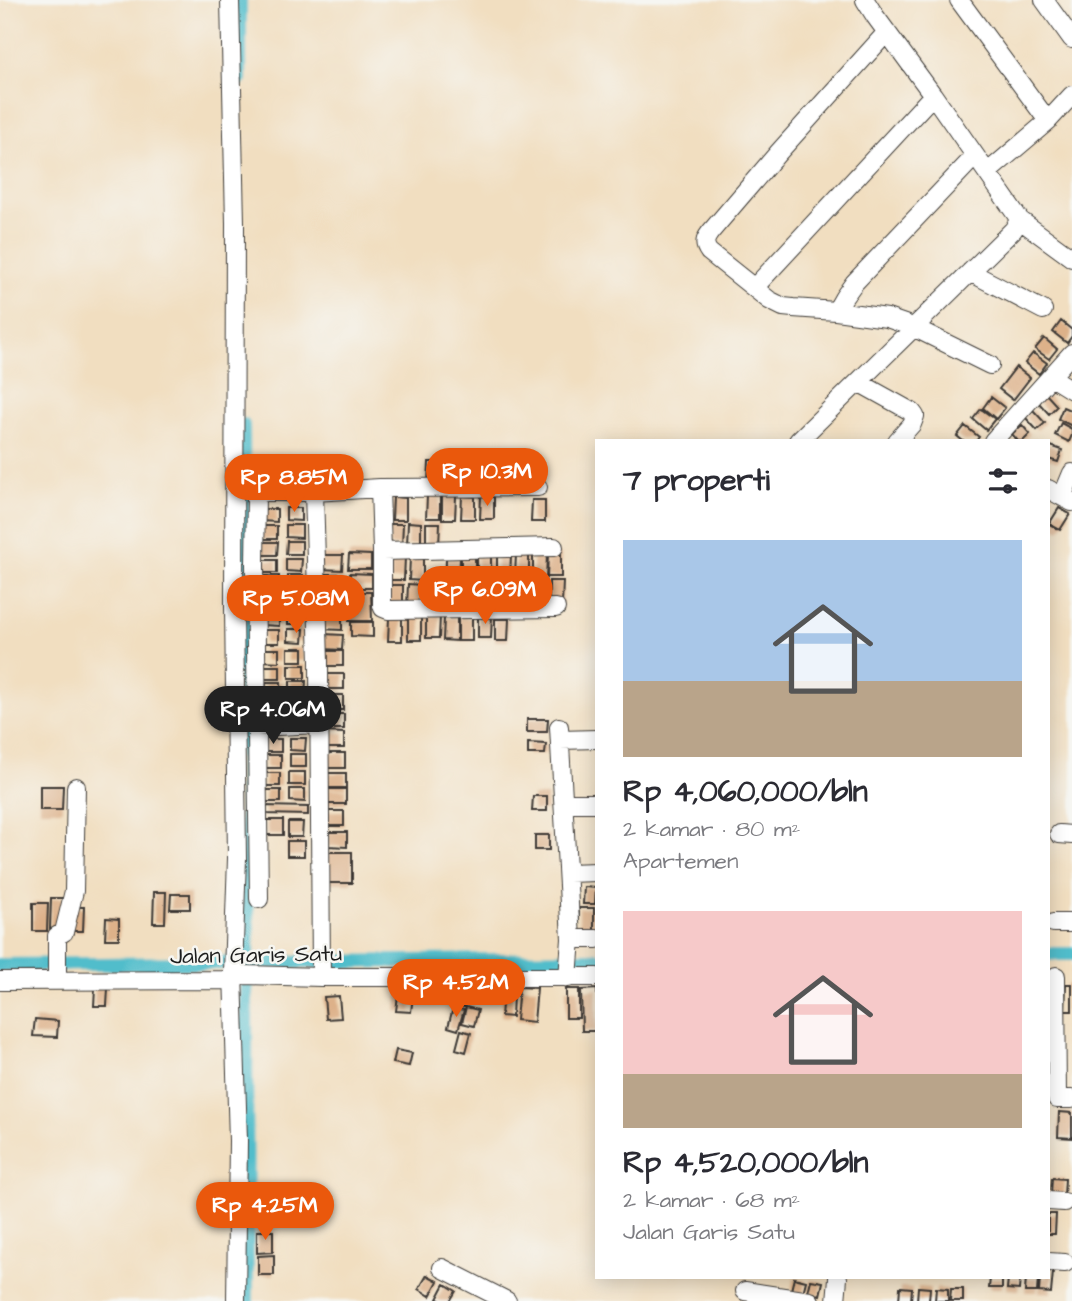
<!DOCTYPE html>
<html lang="id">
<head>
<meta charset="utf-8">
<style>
	:root { --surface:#fff; --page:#f7f7f7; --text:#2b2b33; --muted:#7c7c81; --accent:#ea580c }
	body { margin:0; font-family:"Architects Daughter",sans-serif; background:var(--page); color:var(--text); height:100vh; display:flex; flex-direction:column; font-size:26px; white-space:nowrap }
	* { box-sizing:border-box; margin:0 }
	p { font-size:23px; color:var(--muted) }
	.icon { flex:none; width:38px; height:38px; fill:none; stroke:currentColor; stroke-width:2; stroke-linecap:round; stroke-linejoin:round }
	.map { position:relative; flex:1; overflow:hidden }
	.drawer { position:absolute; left:595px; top:439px; width:455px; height:840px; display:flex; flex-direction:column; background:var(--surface); border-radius:0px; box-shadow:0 4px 18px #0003 }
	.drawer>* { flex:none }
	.price { position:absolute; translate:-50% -60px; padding:0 16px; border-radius:24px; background:var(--accent); color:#fff; font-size:23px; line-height:46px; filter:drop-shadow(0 2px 4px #0008) }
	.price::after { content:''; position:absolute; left:50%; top:42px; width:21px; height:16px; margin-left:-10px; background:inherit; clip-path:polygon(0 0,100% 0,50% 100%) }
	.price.current { background:#222; color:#fff }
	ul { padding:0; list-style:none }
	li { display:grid; align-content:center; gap:14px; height:371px; padding:0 28px }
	li span { display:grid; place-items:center; height:217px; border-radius:0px; color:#555 }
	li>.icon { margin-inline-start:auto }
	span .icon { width:126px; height:126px; fill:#fffc; stroke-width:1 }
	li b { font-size:30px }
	h2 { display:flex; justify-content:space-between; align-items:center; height:84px; padding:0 28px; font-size:30px }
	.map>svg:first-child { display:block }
</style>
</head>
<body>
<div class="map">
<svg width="1072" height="1301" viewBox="0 0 1072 1301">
	<rect width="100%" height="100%" fill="#f6f6f2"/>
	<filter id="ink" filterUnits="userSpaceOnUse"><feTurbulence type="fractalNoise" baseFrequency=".0143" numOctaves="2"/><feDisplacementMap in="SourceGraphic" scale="14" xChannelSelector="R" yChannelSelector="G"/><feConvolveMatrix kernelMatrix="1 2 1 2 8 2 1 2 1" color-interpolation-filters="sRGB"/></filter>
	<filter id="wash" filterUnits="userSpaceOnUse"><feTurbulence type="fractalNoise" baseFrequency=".00686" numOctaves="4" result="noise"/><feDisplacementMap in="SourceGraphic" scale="28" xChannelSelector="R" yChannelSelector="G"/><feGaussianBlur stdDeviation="1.57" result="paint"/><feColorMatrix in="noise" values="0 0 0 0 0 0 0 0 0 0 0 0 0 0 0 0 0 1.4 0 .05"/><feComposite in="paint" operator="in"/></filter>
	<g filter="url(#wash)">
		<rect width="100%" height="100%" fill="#f1dec0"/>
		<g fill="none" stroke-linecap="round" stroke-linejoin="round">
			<path stroke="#51bdcb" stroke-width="14" d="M240 0V79
				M243 425 248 968 246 994 247 1301
				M1048 954H1072
				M0 965 597 959"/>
		</g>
		<g id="blocks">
			<path fill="#ddb189" d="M1061 321 1072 330V336L1067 343 1053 332Z
				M1044 338 1057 349 1049 359 1035 349Z
				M1033 353 1047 363 1039 374 1025 363Z
				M1016 367 1030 378 1013 400 999 389Z
				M1046 394 1057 406 1049 414 1038 402Z
				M991 397 1005 408 996 419 983 408Z
				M1063 407 1072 411V426L1058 419Z
				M981 409 995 419 986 430 973 419Z
				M1033 410 1045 423 1037 430 1025 417Z
				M1061 423 1072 429V435L1069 442 1055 435Z
				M1022 425 1030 434 1023 441H1018L1012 434Z
				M965 426 979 437 976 441H963L957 436Z
				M1048 445 1062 450 1058 462 1048 459Z
				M449 461H463L462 484 449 483Z
				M429 462H443L442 484H428Z
				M427 496H440V518H426Z
				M442 496H456L455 519H442Z
				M462 496 475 497V519H461Z
				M481 496 494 497V519H480Z
				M393 497 406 498V520H392Z
				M532 500H545V522H531Z
				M286 508H301V521L286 520Z
				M1059 508 1070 514 1060 530 1049 524Z
				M261 509H277V522L261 521Z
				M408 522 421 523V545H407Z
				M426 523H440L439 546H426Z
				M389 524H403L402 546H389Z
				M286 525H302V538L286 537Z
				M262 526H277V539H262Z
				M287 541H302V554H286Z
				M262 542H278L277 555H262Z
				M349 554 371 555V569H348Z
				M516 554 529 555V577H515Z
				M548 554H561V577H547Z
				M320 555H343L342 570 320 569Z
				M497 555H511L510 578H497Z
				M533 555H547L546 578 533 577Z
				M461 556H475V578H461Z
				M391 557H405L404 580H391Z
				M477 557H491V580L477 579Z
				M410 558H423V581L409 580Z
				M446 558H460L458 604H445Z
				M286 559H302L301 572 286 571Z
				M262 560H277V573H262Z
				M350 573 372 574V588H349Z
				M320 574H343L342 588H320Z
				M288 575H303V588H288Z
				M264 576H279V589H263Z
				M531 580H545L544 603H531Z
				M427 581 440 582V604H426Z
				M515 581H528V603H514Z
				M549 581H563L562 604H549Z
				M480 582H493V605L479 604Z
				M462 583H475V605H461Z
				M496 583H510L509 606 496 605Z
				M408 584 421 585V607H407Z
				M390 585H403V607H389Z
				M349 592H371L372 621H349Z
				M287 595H302V608H287Z
				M262 596H278V609H262Z
				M321 596H344L343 610H321Z
				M288 611 303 612V624H288Z
				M264 613H279V626L263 625Z
				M320 615H342V630L320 629Z
				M478 615H492L491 638H478Z
				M426 616H440L439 638H426Z
				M408 617H421V640H408Z
				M389 618H402V641H388Z
				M444 618H457V641L443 640Z
				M458 618H472V641H458Z
				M495 619H509L508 641H495Z
				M351 622H373V637L351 636Z
				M288 629H304L303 642 288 641Z
				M264 630H279V643H264Z
				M323 634 343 635 342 650 323 649Z
				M288 648H303V661H288Z
				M263 649H279V662L263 661Z
				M324 651H343V666H323Z
				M289 665H305V678H289Z
				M265 666H280V679H265Z
				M325 674H344V689H324Z
				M290 681H306L305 694H290Z
				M266 682H281V695H265Z
				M324 695H343V710H324Z
				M292 704 307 705V717H292Z
				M268 705 283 706V719L267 718Z
				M325 714H344V729H325Z
				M527 719H548L547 732H527Z
				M325 732 344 733V748H325Z
				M290 738H306L305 751 290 750Z
				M266 739H281V752H265Z
				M528 743 546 744 545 754H528Z
				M326 753H345V768H325Z
				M290 754H306V767H290Z
				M266 755H281V768H266Z
				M289 772H305V785H289Z
				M265 773H280V786H265Z
				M327 773H346V788H327Z
				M40 786H63L62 810H40Z
				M290 789H305V802L290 801Z
				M327 789H346V804H326Z
				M265 790H281V802H265Z
				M533 796H547V811H532Z
				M265 806 308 807V815L265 814Z
				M325 811H344V826H325Z
				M267 820H283V835H267Z
				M288 822H303L302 837H288Z
				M328 832H347V847L328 846Z
				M535 835H549V850H535Z
				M287 841H304V856H287Z
				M328 852H352V883H327Z
				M584 887 596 888 595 904H583Z
				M154 892H166L165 923H153Z
				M171 894H190V909H170Z
				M51 898H64V929H50Z
				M33 903H48L47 931H33Z
				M71 907H84L83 931H71Z
				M579 908H594V933H579Z
				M106 918 119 919V939H105Z
				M1066 984H1072V1011H1065Z
				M519 987 537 988 534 1022 516 1020Z
				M95 988H108L107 1006H94Z
				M566 989H579V1018H566Z
				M597 989V1031H582L581 990Z
				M443 990 453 991 452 1004 442 1003Z
				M456 990 466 992 464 1007 454 1006Z
				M503 994 513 995 512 1017 501 1016Z
				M398 995 413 996 411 1012 396 1011Z
				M339 996 341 1018 326 1019 324 997Z
				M466 1007 478 1010 474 1026 462 1023Z
				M453 1008 464 1010 458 1030 448 1027Z
				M35 1019 58 1021 57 1037 33 1036Z
				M461 1030 471 1033 466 1052 456 1049Z
				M396 1050 412 1053 409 1066 393 1063Z
				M1059 1112 1072 1113V1138L1058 1137Z
				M1052 1178 1065 1179 1064 1195 1051 1194Z
				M1048 1214H1056L1055 1234H1048Z
				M257 1231H273V1252L257 1253Z
				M274 1255V1275H258V1256Z
				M1048 1272H1053L1051 1293 1039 1292 1040 1278H1048Z
				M427 1275 438 1281 430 1296 419 1289Z
				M794 1278 806 1281 803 1293 791 1290Z
				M990 1278H1002V1288H989Z
				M1008 1278H1020L1019 1290 1007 1289Z
				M1026 1278H1038L1037 1292H1025Z
				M811 1280 823 1282 820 1295 808 1292Z
				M445 1284 456 1291 450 1301H441L437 1299Z
				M900 1287 912 1288 911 1301H899Z
				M918 1287 930 1288 929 1301H917Z
				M936 1288 948 1289V1301H935Z
				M951 1289H963V1301H950Z"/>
		</g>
	</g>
	<g filter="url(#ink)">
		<use href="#blocks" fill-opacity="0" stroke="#3c3935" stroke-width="2"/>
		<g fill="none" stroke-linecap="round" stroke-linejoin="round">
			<defs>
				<path id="minor" d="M230 0 235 223 234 607 237 858 233 972 238 1141 236 1301
					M865 0 875 16 933 95 1020 220 1072 258
					M959 0 1048 121
					M1044 0 1072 39
					M887 32 778 153 713 229C706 237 702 243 709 252L769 300 783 307 793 308 836 311 887 318 913 327 990 365
					M988 172 1048 121 1072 95
					M970 272 1043 310
					M754 288 933 95
					M836 311 844 297 854 283 975 156
					M1051 377 1072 390
					M858 382 912 412 915 416 912 424 897 441
					M798 441 1013 230 1020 220
					M993 441 1072 353
					M380 488 382 551 554 547
					M1048 489 1072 502
					M314 492 319 662 321 977
					M1062 497 1072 473
					M382 551V605L383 608 388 610 556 608
					M257 727 318 724
					M559 727 571 939 568 978
					M560 740 597 739
					M564 803H597
					M1059 834 1072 835
					M568 873 597 872
					M259 899 255 565 256 495 264 492H314L380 488 538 487
					M1053 923H1072
					M571 939H597
					M1056 976 1057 1099H1072
					M57 980V936L64 932 74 891 76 787
					M0 981 234 980 242 975 321 977H597
					M1048 1201 1064 1202
					M1048 1262 1065 1263
					M442 1268 507 1301
					M745 1291 810 1301
					M836 1301 838 1278"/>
			</defs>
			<use href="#minor" stroke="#3c3935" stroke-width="20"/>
			<use href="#minor" stroke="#fff" stroke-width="18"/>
		</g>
	</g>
	<g text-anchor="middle" stroke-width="5" stroke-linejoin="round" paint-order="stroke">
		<g font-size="23" fill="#1c1c1c" stroke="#f6f6f2">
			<text transform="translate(256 954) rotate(-1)" y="8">Jalan Garis Satu</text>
		</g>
	</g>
</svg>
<b class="price" style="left:487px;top:508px">Rp 10.3M</b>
<b class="price" style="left:294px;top:514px">Rp 8.85M</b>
<b class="price" style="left:485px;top:626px">Rp 6.09M</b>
<b class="price" style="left:296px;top:635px">Rp 5.08M</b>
<b class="price current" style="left:273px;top:746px">Rp 4.06M</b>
<b class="price" style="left:456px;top:1019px">Rp 4.52M</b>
<b class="price" style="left:265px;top:1242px">Rp 4.25M</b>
<section class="drawer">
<h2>7 properti<svg class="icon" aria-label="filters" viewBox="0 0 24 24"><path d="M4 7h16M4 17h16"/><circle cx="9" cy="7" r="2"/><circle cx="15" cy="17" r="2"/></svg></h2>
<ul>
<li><span style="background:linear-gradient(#a9c7e8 65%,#b9a48a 0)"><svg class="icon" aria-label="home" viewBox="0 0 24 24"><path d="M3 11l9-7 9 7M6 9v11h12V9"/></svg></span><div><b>Rp 4,060,000/bln</b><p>2 kamar · 80 m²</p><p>Apartemen</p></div></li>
<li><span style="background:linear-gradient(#f6c9c9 75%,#b9a48a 0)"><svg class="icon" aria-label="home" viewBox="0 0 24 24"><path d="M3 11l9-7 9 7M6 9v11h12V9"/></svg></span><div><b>Rp 4,520,000/bln</b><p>2 kamar · 68 m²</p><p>Jalan Garis Satu</p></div></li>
</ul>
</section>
</div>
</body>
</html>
